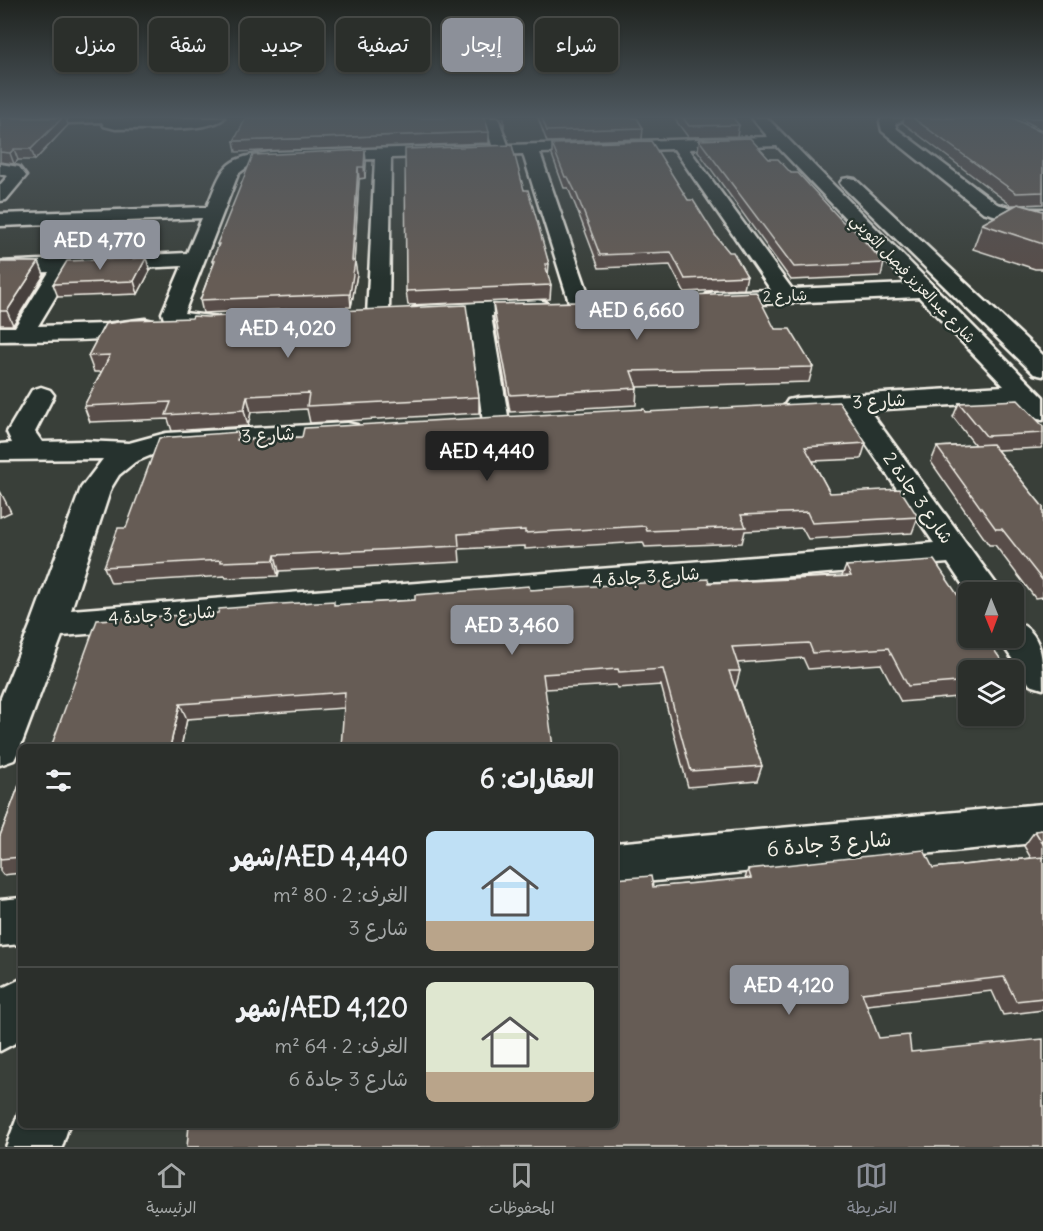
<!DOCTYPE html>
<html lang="ar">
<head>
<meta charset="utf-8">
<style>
	:root { --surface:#2b2f2b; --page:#333733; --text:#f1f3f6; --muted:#a6a9a9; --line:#474a47; --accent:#8c9099 }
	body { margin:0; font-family:Delius,"Playpen Sans Arabic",sans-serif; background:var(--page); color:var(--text); direction:rtl; height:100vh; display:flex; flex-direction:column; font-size:22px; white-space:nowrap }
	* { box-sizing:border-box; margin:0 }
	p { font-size:20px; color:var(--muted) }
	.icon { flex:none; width:33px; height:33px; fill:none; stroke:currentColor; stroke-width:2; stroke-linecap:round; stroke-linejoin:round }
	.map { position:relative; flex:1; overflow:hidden; direction:ltr }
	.drawer { position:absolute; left:18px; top:744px; width:600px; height:384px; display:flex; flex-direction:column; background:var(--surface); border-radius:9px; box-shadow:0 2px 4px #0004,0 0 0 2px var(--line); direction:rtl }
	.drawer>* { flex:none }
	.guide { position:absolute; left:18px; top:18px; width:600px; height:54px; direction:rtl; display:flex; gap:12px }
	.needle { width:39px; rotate:179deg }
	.buttons { position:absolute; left:958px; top:582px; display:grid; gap:12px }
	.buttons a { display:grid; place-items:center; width:66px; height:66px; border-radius:9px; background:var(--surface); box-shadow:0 2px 4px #0004,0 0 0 2px var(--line); font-size:30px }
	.price { position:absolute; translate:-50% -51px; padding:0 14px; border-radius:6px; background:var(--accent); color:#fff; font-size:20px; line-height:39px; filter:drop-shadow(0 2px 3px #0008) }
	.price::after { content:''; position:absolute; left:50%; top:36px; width:18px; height:14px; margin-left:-9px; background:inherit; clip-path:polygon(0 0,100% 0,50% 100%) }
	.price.on { background:#222; color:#fff }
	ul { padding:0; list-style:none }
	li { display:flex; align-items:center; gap:18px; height:150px; padding:0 24px }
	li+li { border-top:2px solid var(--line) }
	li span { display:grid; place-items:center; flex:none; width:168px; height:120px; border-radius:9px; color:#555 }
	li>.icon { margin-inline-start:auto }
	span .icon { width:72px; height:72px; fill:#fffc; stroke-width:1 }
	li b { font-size:26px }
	h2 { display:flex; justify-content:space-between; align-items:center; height:72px; padding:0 24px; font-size:26px }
	.chip { padding:0 21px; border-radius:9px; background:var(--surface); box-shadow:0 2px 4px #0004,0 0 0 2px var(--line); font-size:21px; line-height:54px }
	.chip.on { background:var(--accent); color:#fff }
	.tab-bar { display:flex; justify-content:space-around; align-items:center; height:84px; border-top:2px solid var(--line); background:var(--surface); font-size:16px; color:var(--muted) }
	.tab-bar a { display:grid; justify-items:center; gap:3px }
	.tab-bar .on { color:var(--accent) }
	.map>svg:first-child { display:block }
</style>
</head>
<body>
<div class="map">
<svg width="1043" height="1147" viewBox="0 0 1043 1147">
	<rect width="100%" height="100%" fill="#393f39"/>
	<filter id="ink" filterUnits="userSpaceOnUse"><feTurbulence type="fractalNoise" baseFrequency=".0167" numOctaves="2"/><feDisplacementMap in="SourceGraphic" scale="12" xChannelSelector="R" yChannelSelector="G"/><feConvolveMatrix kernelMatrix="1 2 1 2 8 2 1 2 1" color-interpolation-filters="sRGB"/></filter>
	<g filter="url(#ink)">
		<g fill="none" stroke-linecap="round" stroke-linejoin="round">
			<defs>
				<path id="minor" d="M0 118H224C210 133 139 128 116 129L104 126 102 122 0 125Z
					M484 118H498L508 145 768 137 752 118H767L1043 397V420L1034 418 1018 401 869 410 1002 592H969V594L948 563 62 636 20 748 14 760 0 765V700L31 624 81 488 103 459 0 460V444L12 443 7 432 32 390 41 387 50 390 54 395 35 432 42 442 83 441 129 443 166 433 347 423 357 425 361 431 357 437 347 439 166 449 135 462 119 475 111 488 71 610 934 543 844 411 797 414 788 412 784 406 788 400 797 398 1004 386 919 297 715 306 707 304 704 299 707 294 715 292 771 290 674 149 540 153 592 305 589 310 581 312 573 310 570 305 523 154 391 158 389 315 386 320 378 322 370 320 367 315 375 159 272 162 251 164 238 174 184 313 228 318 232 323 228 328C208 333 184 330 165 322L162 313 182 266 71 271 38 326 106 324 145 319 153 321 157 326 153 331C104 343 50 340 0 341V327H15L49 272 0 274V262L187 253 202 218 0 226V214L207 207C224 164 224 158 272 152L492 145ZM777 146 908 284 792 289 689 149Z
					M907 118 895 124 897 129 997 204 1016 209H1043V221H1016L983 212 882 131 880 122 882 119Z
					M0 164 19 167 26 176 6 200 0 201V185L8 176 0 174Z
					M849 178 855 179 1043 355V376L1034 374 843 187 840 183 843 179Z
					M538 300 546 302 549 307 546 312 491 316 509 422 506 428 496 430 486 428 483 422 469 317 421 320 413 318 410 313 413 308 421 306Z
					M1014 621C1043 631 1043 660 1043 689L1030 685 998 638H1014Z
					M1043 804V842L615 885V843Z
					M21 898V944L0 946V900Z
					M21 979V1040L0 1051V989Z
					M21 1107V1125H69L62 1147H6Z"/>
			</defs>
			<use href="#minor" stroke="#f4f1e8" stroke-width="5"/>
			<use href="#minor" fill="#26332d" fill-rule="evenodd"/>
		</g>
		<path fill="#584e49" stroke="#f4f1e8" stroke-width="1.5" d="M0 118 68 125 35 160H18L14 164 0 162Z
			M500 118H504V128Z
			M538 118H637L643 128 642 139 547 142Z
			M674 118H733L739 125 737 136 688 137Z
			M904 118H1013L1043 133V204L1022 205 1043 211V269H1035L973 249 982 224 1016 205H1011L903 123Z
			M1020 118H1043V131Z
			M489 132V143L236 152 234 141Z
			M699 140 769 159 791 173 884 263 881 276 791 280 698 151Z
			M552 144 688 200 747 276 744 289 684 292 670 265 599 268 576 207 568 188H564L552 155Z
			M366 162 365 178 359 179 354 261 357 274 351 307 203 313 200 300 213 264 212 261 218 248 217 244Z
			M524 190 549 264 548 276 551 285 550 299 408 305 406 291Z
			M0 262H39L44 275 13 325H0Z
			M150 271 138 294 58 297 53 284Z
			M668 296 775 329 813 367 809 382 637 387 636 405 510 412 494 319 493 304 632 301 668 299Z
			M105 324 479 397V413L310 423 307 409 251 412 248 426 172 431 168 419 90 422 84 406 102 372H94L88 356Z
			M959 403 1043 426V444L1041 448 997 450 1043 507V597L1035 598 995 545H989L931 462 937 447 975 445 953 417Z
			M645 412 866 443 861 459 813 461 830 493 918 517 912 533 808 539 802 528 745 531 742 543 645 547 643 542 525 549V546L459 549 460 562 279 571 278 576 226 578 225 576 111 583 104 567 126 528 241 440 302 437Z
			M846 566 969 670V696L901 702 881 664 808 669 803 658 737 663 740 671 736 686 735 687 762 766 757 781 688 787 661 685 617 688 616 685 545 689 344 708 187 719 181 747H51L335 605 415 600 530 590 842 576Z
			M21 780V873L3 875 0 871V836Z
			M1043 830V1010L1003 1015 992 991 867 1005 653 887 745 879 748 869 933 868 1031 858 1024 846 1035 831Z
			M94 1125H124L97 1128Z"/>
		<path fill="#47403c" stroke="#f4f1e8" stroke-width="1.5" d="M62 118H66L68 125 35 160 31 149Z
			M14 149 18 160 14 164 10 153Z
			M365 150 366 162 365 178 364 167Z
			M358 167 359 179 354 265 355 261 357 274 351 307 350 294Z
			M146 258 150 271 138 294 134 281Z
			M39 262 44 275 13 325 7 311Z
			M247 396 251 412 248 426 244 410Z
			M0 491 11 512 0 517Z
			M275 555 279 571 278 576 274 560Z
			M180 704 187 719 181 747H170Z"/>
		<path fill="#665b55" stroke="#f4f1e8" stroke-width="1.5" d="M0 118H62L31 149H14L10 153 0 152Z
			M246 118H485L489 132 234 141Z
			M542 118H637L643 128 547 131Z
			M683 118H733L739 125 689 126Z
			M913 118H1013L1043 133V192L1016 193Z
			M750 138 769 159H778L791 173H798L843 222H847L884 263 794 267 699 140Z
			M651 141 688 200H693L715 235 729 252H733L747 276 685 279 671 252 600 255 577 195 568 177H565L552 144Z
			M512 145 524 190H528L537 221 549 264H545L551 285 406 291 405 149Z
			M365 150 364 167H358L352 261H355L350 294 200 300 215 261H212L219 244H217L253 155Z
			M1018 204 1043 211V244L982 224Z
			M146 258 134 281 53 284 67 261Z
			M0 262H39L7 311H0Z
			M756 292 775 329H790L813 367 631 371 637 388 510 395 493 304 632 301 670 299 668 296Z
			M466 305 479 397 307 406 309 393 247 396 244 410 166 415 171 402 84 406 110 355 88 356 105 324 131 320 192 318 193 316 207 317Z
			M1018 400 1043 426V433L986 436 959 403Z
			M839 402 866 443 805 447 830 493 900 489 918 517 812 523 807 512 741 515 746 527 647 531 645 526 525 533V530L458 534 459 546 275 555 274 560 221 562V560L104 567 118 528H126L159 438 239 432 237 440 302 437 304 428 644 409 645 412Z
			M992 444 1043 507V581L1002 529H996L937 447Z
			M934 560 969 612V638H986L1008 670H969V681L908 686 888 648 813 653 809 643 732 647 740 671H729L762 766 691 771 663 669 619 672 618 669 543 674 553 747H341L345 692 180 704 170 747H51L97 620 218 613 219 609 281 604 334 601V605L415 600V595L529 586 530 590 708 579 709 583 851 576 846 566Z
			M21 780V857L0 859V836Z
			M1043 830V844L1035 831Z
			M924 850 933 868 1043 857V998L1016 1001 1004 977 862 993 879 1038 909 1035 911 1052 1043 1039V1147H187L189 1125H615V879L651 876 653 887 751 878 748 869Z"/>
	</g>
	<linearGradient id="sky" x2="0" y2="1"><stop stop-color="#1f231f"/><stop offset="0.42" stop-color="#4e585f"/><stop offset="1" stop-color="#4e585f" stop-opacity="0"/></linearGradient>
	<rect width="1043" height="279" fill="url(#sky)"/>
	<g text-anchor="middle" stroke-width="5" stroke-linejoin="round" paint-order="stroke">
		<g font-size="15" fill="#f4f1e8" stroke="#26332d">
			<text transform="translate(913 279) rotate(46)" y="5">شارع عبدالعزيز فيصل الثويني</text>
			<text transform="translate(785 296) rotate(-2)" y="5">شارع 2</text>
		</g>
		<g font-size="18" fill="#f4f1e8" stroke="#26332d">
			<text transform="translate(879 401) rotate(-3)" y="6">شارع 3</text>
			<text transform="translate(268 435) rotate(-3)" y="6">شارع 3</text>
			<text transform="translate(918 498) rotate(55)" y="6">شارع 3 جادة 2</text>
			<text transform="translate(646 577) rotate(-4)" y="6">شارع 3 جادة 4</text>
			<text transform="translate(162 615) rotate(-4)" y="6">شارع 3 جادة 4</text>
		</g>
		<g font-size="21" fill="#f4f1e8" stroke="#26332d">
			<text transform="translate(829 844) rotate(-5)" y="7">شارع 3 جادة 6</text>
		</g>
	</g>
</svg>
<div class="buttons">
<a><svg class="needle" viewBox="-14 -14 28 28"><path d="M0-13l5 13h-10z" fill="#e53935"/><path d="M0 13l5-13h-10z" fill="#a6a9a9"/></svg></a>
<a><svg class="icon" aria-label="layers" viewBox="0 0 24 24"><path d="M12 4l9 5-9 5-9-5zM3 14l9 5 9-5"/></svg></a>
</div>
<b class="price" style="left:100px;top:271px">AED 4,770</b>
<b class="price" style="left:637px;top:341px">AED 6,660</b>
<b class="price" style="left:288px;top:359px">AED 4,020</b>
<b class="price on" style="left:487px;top:482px">AED 4,440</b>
<b class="price" style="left:512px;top:656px">AED 3,460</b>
<b class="price" style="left:789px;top:1016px">AED 4,120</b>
<div class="guide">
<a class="chip">شراء</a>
<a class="chip on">إيجار</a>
<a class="chip">تصفية</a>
<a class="chip">جديد</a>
<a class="chip">شقة</a>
<a class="chip">منزل</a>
</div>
<section class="drawer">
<h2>العقارات: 6<svg class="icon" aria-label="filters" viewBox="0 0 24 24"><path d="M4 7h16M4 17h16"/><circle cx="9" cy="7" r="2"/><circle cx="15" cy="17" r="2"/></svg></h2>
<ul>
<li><span style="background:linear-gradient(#bfe0f5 75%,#b9a48a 0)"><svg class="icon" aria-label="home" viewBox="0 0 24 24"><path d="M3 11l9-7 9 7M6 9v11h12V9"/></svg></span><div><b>AED 4,440/شهر</b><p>الغرف: 2 · 80 m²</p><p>شارع 3</p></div></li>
<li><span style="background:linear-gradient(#dfe7d0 75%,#b9a48a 0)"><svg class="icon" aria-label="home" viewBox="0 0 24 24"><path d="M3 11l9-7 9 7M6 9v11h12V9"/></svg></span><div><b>AED 4,120/شهر</b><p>الغرف: 2 · 64 m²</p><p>شارع 3 جادة 6</p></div></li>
</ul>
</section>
</div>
<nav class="tab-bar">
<a class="on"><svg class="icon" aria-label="map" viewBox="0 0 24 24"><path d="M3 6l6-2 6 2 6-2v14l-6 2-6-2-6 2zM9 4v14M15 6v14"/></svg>الخريطة</a>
<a><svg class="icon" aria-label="saved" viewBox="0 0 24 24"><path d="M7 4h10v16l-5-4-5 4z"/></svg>المحفوظات</a>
<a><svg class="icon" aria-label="home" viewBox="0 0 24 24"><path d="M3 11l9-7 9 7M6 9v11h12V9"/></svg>الرئيسية</a>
</nav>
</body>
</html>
